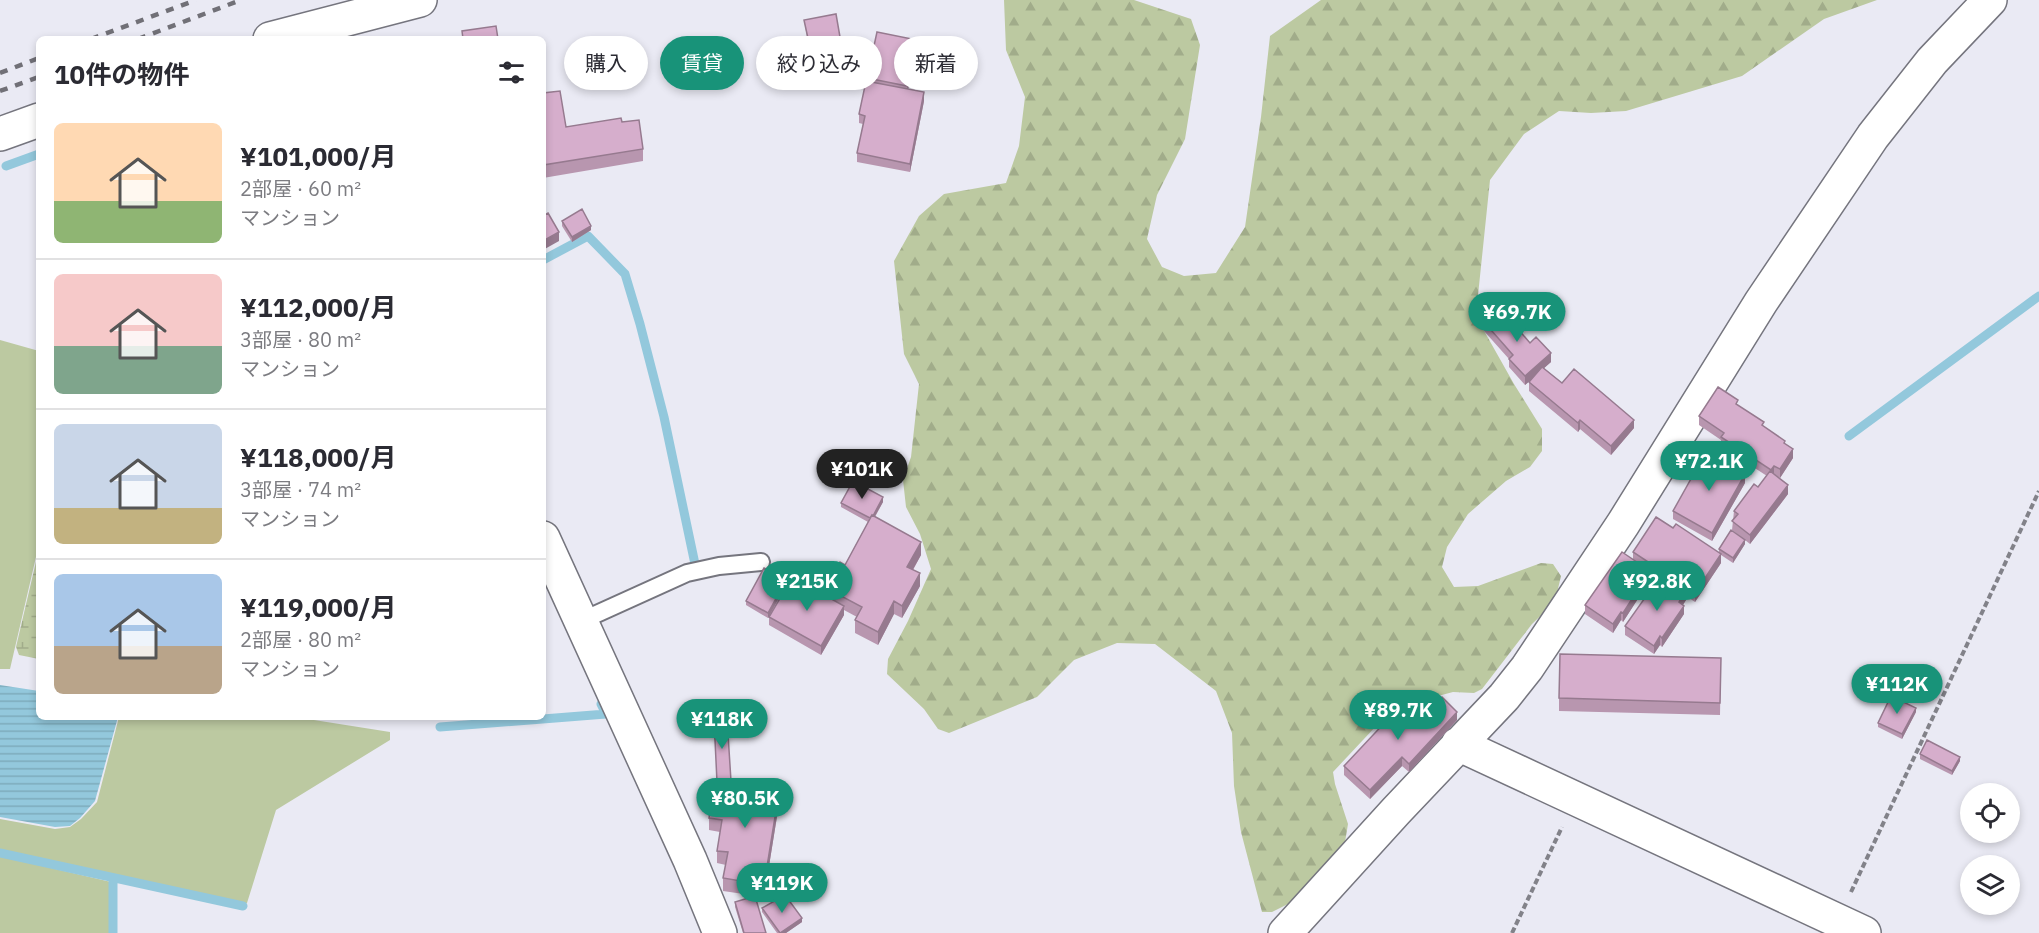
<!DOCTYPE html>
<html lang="ja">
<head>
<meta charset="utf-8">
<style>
	:root { --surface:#fff; --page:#f7f7f7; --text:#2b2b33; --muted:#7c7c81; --line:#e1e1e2; --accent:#189379 }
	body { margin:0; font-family:"IBM Plex Sans","Noto Sans JP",sans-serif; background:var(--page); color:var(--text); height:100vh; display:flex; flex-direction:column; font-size:22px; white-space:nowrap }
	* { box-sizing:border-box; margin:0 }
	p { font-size:20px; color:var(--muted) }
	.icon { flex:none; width:33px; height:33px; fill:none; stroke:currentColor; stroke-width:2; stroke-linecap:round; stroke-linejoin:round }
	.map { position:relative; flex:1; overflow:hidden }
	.side { position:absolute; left:36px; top:36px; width:510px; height:684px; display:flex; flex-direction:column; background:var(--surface); border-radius:9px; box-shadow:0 3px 9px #0003 }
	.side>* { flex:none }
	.banner { position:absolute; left:564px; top:36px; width:570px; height:54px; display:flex; gap:12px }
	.tools { position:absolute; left:1960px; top:783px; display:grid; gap:12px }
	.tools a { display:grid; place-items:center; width:60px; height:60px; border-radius:50%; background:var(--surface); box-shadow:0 3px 9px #0003; font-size:30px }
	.price { position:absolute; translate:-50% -51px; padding:0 14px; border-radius:21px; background:var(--accent); color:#fff; font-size:20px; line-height:39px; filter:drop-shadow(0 2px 3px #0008) }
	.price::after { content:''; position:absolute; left:50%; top:36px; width:18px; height:14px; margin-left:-9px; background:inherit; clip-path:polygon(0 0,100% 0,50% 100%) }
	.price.selected { background:#222; color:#fff }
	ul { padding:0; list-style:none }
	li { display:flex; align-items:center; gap:18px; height:150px; padding:0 18px }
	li+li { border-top:2px solid var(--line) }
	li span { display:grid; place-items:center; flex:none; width:168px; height:120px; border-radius:9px; color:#555 }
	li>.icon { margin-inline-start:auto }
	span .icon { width:72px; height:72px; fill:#fffc; stroke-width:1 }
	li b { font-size:26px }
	h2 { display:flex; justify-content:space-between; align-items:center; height:72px; padding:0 18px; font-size:26px }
	.chip { padding:0 21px; border-radius:27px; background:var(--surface); box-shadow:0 3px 9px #0003; font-size:21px; line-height:54px }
	.chip.selected { background:var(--accent); color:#fff }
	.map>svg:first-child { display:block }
</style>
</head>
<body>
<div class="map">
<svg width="2039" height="933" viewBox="0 0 2039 933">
	<defs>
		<pattern id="forest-firs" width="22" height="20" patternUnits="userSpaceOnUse" patternTransform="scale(1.5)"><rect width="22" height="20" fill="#bcc9a1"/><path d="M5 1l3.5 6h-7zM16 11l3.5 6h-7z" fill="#a1ac8a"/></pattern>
		<pattern id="wetland-marsh" width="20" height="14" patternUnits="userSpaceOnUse" patternTransform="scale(1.5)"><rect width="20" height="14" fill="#bcc9a1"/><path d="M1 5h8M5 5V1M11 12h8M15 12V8" fill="none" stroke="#a1ac8a"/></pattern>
		<pattern id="water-rules" width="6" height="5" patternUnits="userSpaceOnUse" patternTransform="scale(1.5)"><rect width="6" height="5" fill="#93c8dc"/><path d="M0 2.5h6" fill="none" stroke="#7eabbc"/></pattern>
	</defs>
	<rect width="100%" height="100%" fill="#eaeaf4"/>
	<path fill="#bcc9a1" d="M0 340 39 351V544L10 669H0Z
		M119 717H295L390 732V740L276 810 247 903 245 904 0 850V819L55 829 70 827 81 819 97 802Z
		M0 856 111 882V933H0Z"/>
	<path fill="url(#forest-firs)" d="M1004 0H1134L1191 19 1200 45 1185 139 1157 195 1147 239 1162 267 1184 276 1216 273 1245 227 1261 117 1270 36 1321 0H1877L1824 19 1742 76 1626 111 1591 113 1559 111 1524 134 1490 180 1477 305 1483 329 1514 384 1542 429V451L1530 467 1506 481 1468 514 1447 547 1442 567 1454 587 1478 586 1541 563 1553 564 1561 576 1557 593 1551 606 1532 624 1482 689 1474 693 1453 692 1393 708 1333 772 1335 784 1348 824 1345 842 1294 901 1272 912H1262L1241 832 1234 786 1232 733 1216 691 1155 644 1117 643 1074 660 1037 697 949 733 938 729 924 709 887 674 888 659 908 621 931 569 920 534 906 507 903 480 911 457 919 384 904 354 894 261 919 216 944 194 1006 183 1019 146 1025 97 1006 50Z"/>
	<path fill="url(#wetland-marsh)" d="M39 549V659L19 655 16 647Z"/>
	<path fill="url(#water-rules)" d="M0 685 39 691V717H118L95 801 80 818 70 826 55 827 0 817Z"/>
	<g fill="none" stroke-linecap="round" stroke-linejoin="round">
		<path stroke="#93c8dc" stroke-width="9" d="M6 166 39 154
			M543 260 588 236 625 274 640 324 664 417 695 564
			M1849 436 2039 296
			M440 727 606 714 601 704
			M0 853 243 906
			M113 933V879"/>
		<defs>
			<path id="lane" d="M581 621 687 573 719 566 761 562"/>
			<path id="street" d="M543 538 690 860 720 933
				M1458 744 1864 933
				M1285 933 1396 811 1504 697 1527 668 1623 524 1761 302 1873 136 1932 61 1990 0"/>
			<path id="highway" d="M270 39 420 0
				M0 134 39 120"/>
		</defs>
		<use href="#lane" stroke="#75757e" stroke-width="20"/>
		<use href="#street" stroke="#75757e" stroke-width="36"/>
		<use href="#highway" stroke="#75757e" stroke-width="36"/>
		<path stroke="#828289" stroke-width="4" stroke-dasharray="6 3" stroke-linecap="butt" d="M1851 892 2039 491
			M1512 933 1562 827"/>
		<use href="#lane" stroke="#fff" stroke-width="16"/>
		<use href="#street" stroke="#fff" stroke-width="33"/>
		<use href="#highway" stroke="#fff" stroke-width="33"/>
		<path stroke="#717077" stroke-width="4.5" stroke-dasharray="8 8" stroke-linecap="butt" d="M91 39 196 0
			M138 39 241 0
			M0 73 39 58
			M0 91 39 77"/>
	</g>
	<path fill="#b896af" d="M804 20 840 37V41L809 48Z
		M917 49 908 89 924 101 910 172 857 162V153L863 124 859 123V114L867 78Z
		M543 93 566 127 622 122 643 149V161L543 178Z
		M562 221 591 230 572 242 562 226Z
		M1484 322 1530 343 1551 362 1544 368 1562 383 1634 428 1611 455 1580 429 1578 432 1529 391V382L1530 381 1525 385 1509 367V359L1484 331Z
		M1738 405 1785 444 1793 458 1780 478 1774 474 1788 494 1750 544 1745 540V544L1733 563 1721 555V563L1695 602 1686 596V600L1683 605 1684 614 1662 647 1660 645 1654 654 1625 635V626L1662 580 1650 572V580L1623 622 1621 620 1613 633 1585 614V605L1633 559V552L1673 528 1719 553V549L1742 538 1732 530 1734 511 1758 487 1767 476 1721 446V440L1699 425V416Z
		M1745 483 1712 541 1673 519V511Z
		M883 502 875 517 921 555 913 570 920 586 902 618 894 614 878 645 855 633V620L857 617 844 610V615L821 655 769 625V617L768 618 746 605V601L786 585 770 615 789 591 826 596V588L845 565 868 522 841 507V503Z
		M1721 658 1720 715 1559 711V698Z
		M1916 712 1902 739 1878 727V723Z
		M727 718 731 784 779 804 764 897 723 891V878L726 865 717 863V851L720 832 709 830V818L717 782Z
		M1422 718 1457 720 1409 772 1402 766 1370 799 1344 775V766Z
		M1920 754 1960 761 1952 775 1920 759Z
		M735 902 766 933H743L735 907Z
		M762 908 802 922 786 933H777L762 912Z"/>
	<path fill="#967a8f" d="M917 40V49L907 95V86Z
		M924 92V101L910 172V164Z
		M591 226V230L572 242V237Z
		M559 232V241L543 250V241Z
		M1551 353V362L1525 385V376Z
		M1580 420V429L1578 432V423Z
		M1634 420V428L1611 455V446Z
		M1793 449V458L1780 478V469Z
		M1774 466V474L1771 478V470Z
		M1745 474V483L1712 541V533Z
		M1788 485V494L1750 544V535Z
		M883 497V502L871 523V519Z
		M1745 540V544L1733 563V558Z
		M921 542V555L907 580V567Z
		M1721 554V563L1695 602V593Z
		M1650 571V580L1623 622V613Z
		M920 573V586L902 618V606Z
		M786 580V585L768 618V613Z
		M1686 591V600L1679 611V602Z
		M894 601V614L878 645V632Z
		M844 606V615L821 655V646Z
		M1684 606V614L1662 647V638Z
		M1621 612V620L1613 633V624Z
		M1660 636V645L1654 654V646Z
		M1916 708V712L1902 739V734Z
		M1457 712V720L1409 772V764Z
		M1402 757V766L1370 799V790Z
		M1960 757V761L1952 775V771Z
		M779 792V804L764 897V885Z
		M802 918V922L786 933H780Z"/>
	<path fill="#d6aecc" stroke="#967a8f" stroke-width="1.5" d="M836 14 840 37 809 43 804 20Z
		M496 26 498 39H463L462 31Z
		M877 32 917 40 907 86 867 78Z
		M866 81 924 92 910 164 857 153 865 116 859 114Z
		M560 91 566 127 621 118 622 122 639 120 643 149 543 165V93Z
		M582 209 591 226 572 237 562 221Z
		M548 213 559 232 543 241V216Z
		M1500 308 1530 343 1536 337 1551 353 1525 376 1509 359 1513 355 1484 322Z
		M1542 367 1562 383 1574 369 1634 420 1611 446 1580 420 1578 423 1529 382Z
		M1718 387 1738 400 1736 404 1764 422 1762 425 1785 441 1784 443 1793 449 1780 469 1774 466 1771 470 1721 437 1724 433 1699 416Z
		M1706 452 1745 474 1712 533 1673 511Z
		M1770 471 1788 485 1750 535 1732 521 1738 514 1734 511 1754 484 1758 487Z
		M853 481 883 497 873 516 872 515 870 518 841 503Z
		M872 515 921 542 907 567 920 573 902 606 894 601 878 632 855 620 862 607 826 588 840 562 845 565Z
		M1656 517 1673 528 1676 524 1721 554 1695 593 1633 552Z
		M1731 530 1745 540 1733 558 1719 549Z
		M1622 552 1650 571 1623 613 1621 612 1613 624 1585 605Z
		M764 568 786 580 768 613 746 601Z
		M1665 577 1686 591 1679 602 1684 606 1662 638 1660 636 1654 646 1625 626 1654 585 1657 587Z
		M796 579 844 606 821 646 769 617 786 588 789 591Z
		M1560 654 1721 658 1720 703 1559 698Z
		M1891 696 1916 708 1902 734 1878 723Z
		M1442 697 1457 712 1409 764 1402 757 1370 790 1344 766 1404 702 1422 718Z
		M727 718 731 781 717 782 714 719Z
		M1927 740 1960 757 1952 771 1920 754Z
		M715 781 779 792 764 885 723 878 728 852 717 851 722 820 709 818Z
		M785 895 802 918 780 933 762 908Z
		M755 896 766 933H744L735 902Z"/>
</svg>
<div class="tools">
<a><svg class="icon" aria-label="locate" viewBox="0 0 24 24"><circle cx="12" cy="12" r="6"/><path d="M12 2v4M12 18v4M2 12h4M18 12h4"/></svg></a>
<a><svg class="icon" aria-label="layers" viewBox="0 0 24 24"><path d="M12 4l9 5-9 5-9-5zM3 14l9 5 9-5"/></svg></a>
</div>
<b class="price" style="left:1517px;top:343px">¥69.7K</b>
<b class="price" style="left:1709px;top:492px">¥72.1K</b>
<b class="price selected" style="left:862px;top:500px">¥101K</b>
<b class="price" style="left:807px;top:612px">¥215K</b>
<b class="price" style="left:1657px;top:612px">¥92.8K</b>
<b class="price" style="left:1897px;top:715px">¥112K</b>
<b class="price" style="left:1398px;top:741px">¥89.7K</b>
<b class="price" style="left:722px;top:750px">¥118K</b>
<b class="price" style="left:745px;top:829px">¥80.5K</b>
<b class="price" style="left:782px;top:914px">¥119K</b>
<div class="banner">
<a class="chip">購入</a>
<a class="chip selected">賃貸</a>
<a class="chip">絞り込み</a>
<a class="chip">新着</a>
</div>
<section class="side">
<h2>10件の物件<svg class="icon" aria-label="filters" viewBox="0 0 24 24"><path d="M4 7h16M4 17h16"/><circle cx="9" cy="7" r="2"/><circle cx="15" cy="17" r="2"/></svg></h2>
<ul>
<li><span style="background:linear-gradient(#ffd9b3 65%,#8fb573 0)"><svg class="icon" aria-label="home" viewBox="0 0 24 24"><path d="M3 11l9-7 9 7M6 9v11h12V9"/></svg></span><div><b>¥101,000/月</b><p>2部屋 · 60 m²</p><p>マンション</p></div></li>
<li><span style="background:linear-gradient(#f6c9c9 60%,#7fa58c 0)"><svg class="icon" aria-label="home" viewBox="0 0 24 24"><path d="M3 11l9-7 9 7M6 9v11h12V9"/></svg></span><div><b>¥112,000/月</b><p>3部屋 · 80 m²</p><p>マンション</p></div></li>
<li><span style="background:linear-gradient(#c9d6e8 70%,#c2b280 0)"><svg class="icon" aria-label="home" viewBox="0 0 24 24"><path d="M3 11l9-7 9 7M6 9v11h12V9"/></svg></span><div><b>¥118,000/月</b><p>3部屋 · 74 m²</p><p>マンション</p></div></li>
<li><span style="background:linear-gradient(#a9c7e8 60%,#b9a48a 0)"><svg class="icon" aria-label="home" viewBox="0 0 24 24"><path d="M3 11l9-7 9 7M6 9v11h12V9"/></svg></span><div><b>¥119,000/月</b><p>2部屋 · 80 m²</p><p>マンション</p></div></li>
</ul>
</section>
</div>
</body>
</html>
